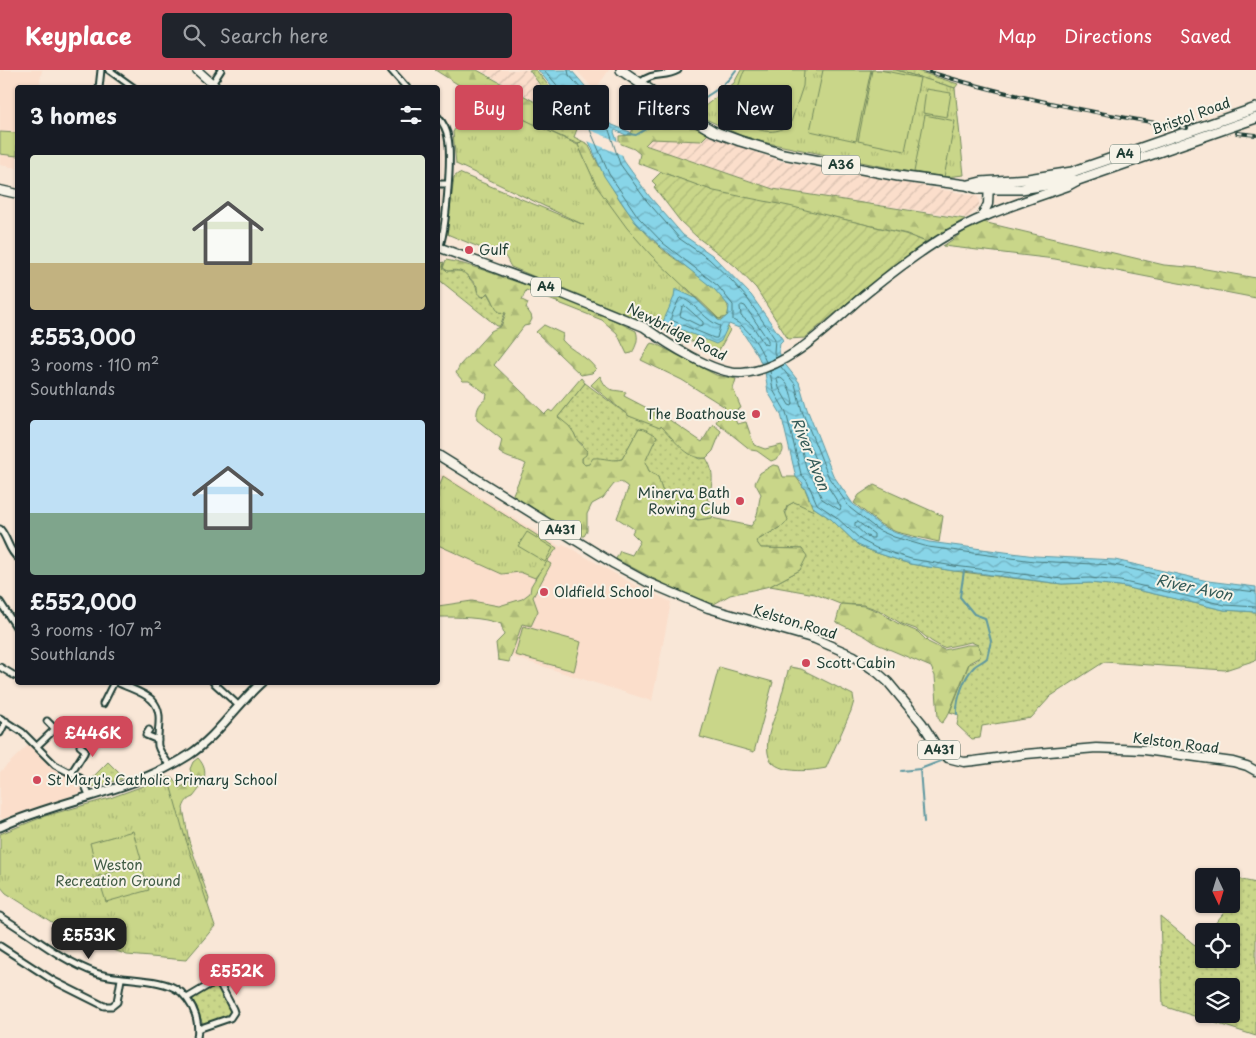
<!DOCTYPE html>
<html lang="en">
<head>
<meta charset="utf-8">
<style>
	:root { --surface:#171b24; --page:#20242c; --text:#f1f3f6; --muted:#9ea1a6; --accent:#d1495b }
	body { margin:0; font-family:"Playpen Sans",sans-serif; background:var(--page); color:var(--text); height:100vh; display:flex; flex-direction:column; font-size:19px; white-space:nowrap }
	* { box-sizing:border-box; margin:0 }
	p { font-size:16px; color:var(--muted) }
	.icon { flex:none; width:28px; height:28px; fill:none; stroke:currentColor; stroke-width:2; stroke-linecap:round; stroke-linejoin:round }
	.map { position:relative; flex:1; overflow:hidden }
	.side { position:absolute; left:15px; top:15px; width:425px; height:600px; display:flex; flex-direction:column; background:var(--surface); border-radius:5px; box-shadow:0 1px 4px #0004 }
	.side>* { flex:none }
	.banner { position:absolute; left:455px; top:15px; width:475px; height:45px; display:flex; gap:10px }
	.needle { width:32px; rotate:176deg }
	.buttons { position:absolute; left:1195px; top:798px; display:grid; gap:10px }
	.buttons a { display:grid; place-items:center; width:45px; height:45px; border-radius:5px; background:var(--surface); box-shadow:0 1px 4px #0004; font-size:25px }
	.price { position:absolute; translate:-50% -42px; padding:0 11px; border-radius:10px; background:var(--accent); color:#fff; font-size:16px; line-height:32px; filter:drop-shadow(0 1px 2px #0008) }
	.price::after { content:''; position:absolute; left:50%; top:30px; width:15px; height:11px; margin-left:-8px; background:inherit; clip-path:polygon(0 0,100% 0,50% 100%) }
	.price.current { background:#222; color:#fff }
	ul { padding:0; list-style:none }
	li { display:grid; align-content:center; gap:10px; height:265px; padding:0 15px }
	li span { display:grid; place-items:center; height:155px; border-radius:5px; color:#555 }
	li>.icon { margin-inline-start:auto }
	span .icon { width:90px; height:90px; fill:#fffc; stroke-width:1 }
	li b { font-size:21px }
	h2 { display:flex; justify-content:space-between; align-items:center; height:60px; padding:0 15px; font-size:21px }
	.pill { padding:0 18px; border-radius:5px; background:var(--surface); box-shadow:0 1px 4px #0004; font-size:18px; line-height:45px }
	.pill.current { background:var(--accent); color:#fff }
	header { display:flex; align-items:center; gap:30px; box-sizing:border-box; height:70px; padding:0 25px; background:var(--accent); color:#fff }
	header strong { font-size:24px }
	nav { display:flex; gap:28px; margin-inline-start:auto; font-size:18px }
	.search { width:350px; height:45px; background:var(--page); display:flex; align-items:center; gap:12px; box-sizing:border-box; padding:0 18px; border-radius:5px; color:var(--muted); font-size:19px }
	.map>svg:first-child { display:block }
</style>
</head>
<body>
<header>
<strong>Keyplace</strong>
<div class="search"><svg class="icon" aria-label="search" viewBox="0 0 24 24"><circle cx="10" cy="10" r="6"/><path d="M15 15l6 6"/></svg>Search here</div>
<nav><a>Map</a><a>Directions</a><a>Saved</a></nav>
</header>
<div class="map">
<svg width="1256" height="968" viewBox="0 0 1256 968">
	<defs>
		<pattern id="industrial-furrows" width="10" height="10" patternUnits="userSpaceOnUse" patternTransform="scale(1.25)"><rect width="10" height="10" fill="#fbdecb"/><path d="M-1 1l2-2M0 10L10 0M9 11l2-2" fill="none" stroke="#d7bfaf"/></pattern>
		<pattern id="grass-dots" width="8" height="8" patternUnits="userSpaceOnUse" patternTransform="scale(1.25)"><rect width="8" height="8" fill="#c9d689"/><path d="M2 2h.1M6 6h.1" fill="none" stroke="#acb977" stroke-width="1.8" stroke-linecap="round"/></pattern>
		<pattern id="forest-firs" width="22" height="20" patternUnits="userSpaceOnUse" patternTransform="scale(1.25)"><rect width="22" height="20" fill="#c9d689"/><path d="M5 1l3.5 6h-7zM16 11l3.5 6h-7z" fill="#acb977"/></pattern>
		<pattern id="park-tufts" width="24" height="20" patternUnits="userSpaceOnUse" patternTransform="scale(1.25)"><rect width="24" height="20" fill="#c9d689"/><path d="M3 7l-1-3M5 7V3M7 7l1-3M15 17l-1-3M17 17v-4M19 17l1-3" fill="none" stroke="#acb977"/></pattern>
		<pattern id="garden-furrows" width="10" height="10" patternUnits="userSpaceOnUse" patternTransform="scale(1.25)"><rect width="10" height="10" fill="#c9d689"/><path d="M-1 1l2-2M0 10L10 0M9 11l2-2" fill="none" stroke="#acb977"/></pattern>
		<pattern id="water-waves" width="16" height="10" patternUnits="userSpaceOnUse" patternTransform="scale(1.25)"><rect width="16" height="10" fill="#88d5e8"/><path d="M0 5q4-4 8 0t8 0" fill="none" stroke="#6faebd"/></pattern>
	</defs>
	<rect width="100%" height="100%" fill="#f9e7d7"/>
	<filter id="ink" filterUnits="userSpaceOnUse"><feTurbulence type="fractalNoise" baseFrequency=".02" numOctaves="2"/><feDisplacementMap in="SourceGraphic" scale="10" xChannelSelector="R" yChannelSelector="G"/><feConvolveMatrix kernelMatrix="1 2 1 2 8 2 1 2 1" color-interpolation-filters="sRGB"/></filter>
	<g filter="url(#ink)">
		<path fill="#fbdecb" d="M0 0H42L39 17 18 18 17 98 0 95Z
			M576 0H609L595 20Z
			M438 405H445L561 477 563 474 633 514 671 532 652 631 510 586 515 544 438 538Z
			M29 674 49 696 79 713 82 720 80 723 3 749 0 747V702Z"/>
		<path fill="url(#industrial-furrows)" d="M479 0H528L556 38 553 40Z
			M699 62 780 91 973 125 977 126 979 130V135L968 148 772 119 641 73 643 69Z"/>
		<path fill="url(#grass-dots)" stroke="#748a5e" fill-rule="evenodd" d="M529 0H536L579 54 574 67 582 71 578 74 535 55 540 33 553 41 557 38Z
			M896 0H914L958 14 955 18Z
			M444 192 443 197 447 201H463L476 216 478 224 482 227 488 223 499 242 505 243 500 256H497L438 209V194Z
			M585 313 629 346 661 356 688 383 700 389 706 388C715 402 713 415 707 430L718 436 712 448 699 450 687 446C682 434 673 427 662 420L658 407 649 401 644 392 657 366 639 358 622 389 585 395 582 392 583 375 577 370 574 363 558 347Z
			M794 432 813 437 831 449 858 475 874 482 910 494 954 501 1062 514 1090 513 1120 516 1224 540 1256 542V590L1225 600 1104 592 1051 626 1031 648 982 656 980 668 972 669 957 655 959 645 950 642 969 594C979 591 983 585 978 575L971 572 943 578 931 571 916 559 902 554 881 541 864 535 840 534 815 524 770 516 800 500 802 479 760 478 756 471 784 455 787 436Z
			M108 692 124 708 96 717 91 716 89 711Z
			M1233 808 1256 813V966L1163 936 1160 846 1196 876 1204 867V889H1231V861H1209L1231 834ZM1204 916H1231V944H1204Z
			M214 915 218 917 231 942 228 946 203 954 193 929Z"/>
		<path fill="url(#forest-firs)" stroke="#748a5e" d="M435 0H477L539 34 535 55 475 25Z
			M677 46 708 64 701 71 651 69 645 75 773 119 965 149 926 172 907 164 785 136 714 122 638 93 640 84 634 79 619 73V66L631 65 633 57H643Z
			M582 71 588 74C607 112 628 148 660 177 677 192 698 203 714 219 721 226 734 237 726 247L719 249 687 218 661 210 669 206 670 203 661 198 604 133 578 75Z
			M983 152 1164 195 1200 198 1256 208V228L1055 189 943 176 971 157Z
			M446 190C467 194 487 201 508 209 552 223 595 240 636 261 639 269 636 276 632 283L627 284 617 263 602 250 526 220 522 230 528 233 526 238 531 245 532 249 529 255 524 256 494 295 545 344 549 340 552 342 581 308 585 313 558 347 569 356 574 363 577 370 587 381 586 385 582 388V392L585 395 589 394 593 388C603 387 613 392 622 389L639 358 645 359 657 366 645 392 649 401 658 407 662 420C673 427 682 434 687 446L698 450 712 448 751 456C760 445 757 437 761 424L755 413 760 403 773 395 779 396 783 407H796L805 419 814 441 794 432 787 436 785 442 788 450 784 455 756 471 761 478 802 479 807 486 800 500 770 516 730 525 714 534 683 524 616 489 620 481 632 485 640 471 632 463 634 459 617 448 628 419 627 416 621 412 614 414 603 428 592 434 587 444V461L584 466H580L567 455 556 453 548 450 529 435 514 428 513 424 526 394C515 388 509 390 499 382L502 370 500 368 477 350C476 341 478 334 486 329L487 324 469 311H463L456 303 460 295 491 261 501 256 506 243 499 242C494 236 493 229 488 222L483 227C478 224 477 221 477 216 467 205 463 198 448 201L443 198Z
			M544 255 563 264 562 270C572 282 586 285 596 299L592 303 581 305 536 262Z
			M652 273 656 274 716 305 736 309 733 319 741 338 732 342 737 354 746 352 754 375 765 379 782 375C786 383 778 389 771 391L757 381 751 380 716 352 725 337 682 310 641 290 650 274Z
			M600 306C608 322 609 319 626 322L624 326 668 349 702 372 713 354 721 361 713 381 706 388C687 390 673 368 661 356L660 358 629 346 591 315Z
			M874 415 943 446 939 472 896 462 880 454 854 433 859 425Z
			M546 491 551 494 533 527 538 541 531 556 522 554 509 592 498 590 496 573 504 565 501 554C482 547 458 547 438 547V536L472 531 499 536 522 529 530 523 531 516Z
			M841 534 865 536 880 542 897 553 918 562 928 572 944 580 967 575H978L981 581 980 587 969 593 949 643 943 652 941 653 938 647 935 606 931 597 877 574 865 566 836 552Z
			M198 688C211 702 203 715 193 727 187 729 185 732 183 738L189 771 209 829 207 837 150 718C156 709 163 707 173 708L179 718 194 710 190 699 193 692Z"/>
		<path fill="url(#park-tufts)" stroke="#748a5e" d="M741 0H896L955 18 964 105 945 107 910 102 763 72 740 65 695 44 734 13Z
			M477 27 578 75 597 117 627 158 651 185 718 249H723L730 260 718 282 511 197C506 188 503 178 491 182L447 164 454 107 459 103 584 155 456 94 453 62Z
			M443 406 557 478 535 508 520 502 502 504 438 475V421Z
			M790 597 801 599 853 625 854 631 851 641 826 698C811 701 771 706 768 683 765 668 774 649 779 635 782 624 785 612 788 601Z
			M168 707 184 764 215 856 186 890 127 885 69 863 6 823 0 816V764L45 746 110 728Z"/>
		<path fill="url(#garden-furrows)" stroke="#748a5e" d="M661 102 714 121 789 136 905 164 926 172 868 216 805 268 788 269 756 218 735 196 697 167 680 151 654 117 656 115 652 111Z"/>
		<path fill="#c9d689" stroke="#748a5e" d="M745 0H804L803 16 790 55C779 61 773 63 760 60 736 54 732 42 738 19 740 12 741 6 745 0Z
			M823 0H871L856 71 810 61Z
			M872 0H880L920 8 905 81 858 71Z
			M926 19 951 23 947 47 923 43Z
			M925 45 955 51 944 107 914 102Z
			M0 62 17 63V86L0 84Z
			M527 462 553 478 545 492 518 476Z
			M523 556 581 572 574 601 515 585Z
			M719 597 773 612 754 682 700 667Z
			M133 761 141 789 97 800 90 773Z
			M141 794 149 820 106 832 98 806Z"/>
		<path fill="url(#water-waves)" stroke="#5e98a0" d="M538 0H571L585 16 603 47 610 54 630 62 631 64 626 65 615 60 614 62 624 91 650 127 683 165 712 185 751 225 783 270 780 273 779 282 784 293 799 312 807 339 833 405 853 434 881 456 896 463 929 472 1035 486 1115 490 1208 511 1256 517V542L1224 540 1120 516 1090 513 1062 514 961 501H954L910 494 874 482 858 475 831 449 813 437 805 418 802 416 803 413 796 407 781 344 768 322 765 302 758 286 743 263 739 258 729 254 721 271 716 274 663 252 674 227 675 219 695 228 718 250 721 251 728 245 729 236 714 219 660 176 635 152 604 106 580 51Z"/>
		<path fill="#f9e7d7" d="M580 56 620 72 625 86 585 70Z"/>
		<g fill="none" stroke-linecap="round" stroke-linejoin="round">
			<path stroke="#497a7c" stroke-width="1" d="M544 0 585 48 609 104 639 148 663 173 718 216 733 235V250C749 258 759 275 766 292
				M568 0 569 5 581 19 599 50 609 60 620 94 646 130 680 169 709 189 732 211 747 228 775 269 774 282 776 288
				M682 228C697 235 706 251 720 256L717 268H714L671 250V247L679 229Z
				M742 235 745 236 768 270V275L764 274 752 255 741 246 740 237Z
				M685 236 703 252V255L700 256 680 246 682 237Z
				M781 297 795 314 802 341 829 408 850 438 878 460 894 467 928 477 1034 491 1114 495 1207 516 1256 522
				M770 301 773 320 786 342 801 404 807 411 817 434 835 446 861 470 876 478 911 489 954 496 1062 509 1090 508 1120 511 1225 535 1256 537
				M779 307C789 312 791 323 793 333L792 336 789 335 779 318 777 309Z
				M798 354 801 355 823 409 841 437 840 440 822 429 813 408 807 401 796 357Z
				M858 452 874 464V468H871L865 465 855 456V453Z"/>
			<path stroke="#5e98a0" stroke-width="2" d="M687 42C702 25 722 22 736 0
				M629 64 636 65 659 51C672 53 674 57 684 46
				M957 644C956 630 964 607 974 597 978 593 983 592 987 588L991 571 985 548 974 544 960 527 964 501
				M901 701 920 699
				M924 752 920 699 941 691"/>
			<defs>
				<path id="street" d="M109 0 134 18
					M391 0 407 18
					M640 13C653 1 664 8 678 0
					M212 14 221 0
					M99 18 101 0
					M438 47C443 53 447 59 448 68 452 86 446 162 439 178
					M438 114H448
					M0 459C8 468 8 480 18 488
					M0 532 18 560
					M0 597 15 606
					M117 612C128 618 144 622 152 630 165 644 156 660 158 676 160 683 166 690 170 696
					M213 612 238 635
					M103 634 114 612
					M0 648 22 662 55 695 80 708 83 711 89 725
					M47 651 61 665
					M149 660 146 665 158 670
					M0 663 6 651
					M37 676 55 659
					M72 702 84 683 85 680 80 676
					M0 846C32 865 60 890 96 903 119 911 162 907 179 921
					M0 876 54 911 104 936H112L117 932 121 909
					M181 922C194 935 200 950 197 968
					M187 928 209 915 217 913 221 916 233 939 234 942 230 948 198 959"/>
				<path id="secondary" d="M0 757C61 729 132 722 189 685 218 666 236 635 262 612"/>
				<path id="primary" d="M197 0 217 18
					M0 120 18 124
					M982 146 988 134 989 114
					M438 177 538 214 644 257C666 273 715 305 742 303 791 299 832 251 868 222 890 204 914 186 939 170 979 145 1023 132 1068 116L1077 111
					M438 385 614 494 647 512 708 538 815 569 854 586 878 603 888 612 922 653 937 677 948 688 964 692 974 691 1026 684 1096 678 1145 680 1233 692 1247 696 1256 701"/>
				<path id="highway" d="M621 0 689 47 713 61 740 71 783 84 898 106 966 115 979 119H1021L1078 110 1256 48
					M969 115 981 112 1028 109 1072 102 1256 38"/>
			</defs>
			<use href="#street" stroke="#1f3d34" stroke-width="9"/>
			<use href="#secondary" stroke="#1f3d34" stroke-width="11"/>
			<use href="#primary" stroke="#1f3d34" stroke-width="11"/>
			<use href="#highway" stroke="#1f3d34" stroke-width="12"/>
			<use href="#street" stroke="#f7f3e8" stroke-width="5"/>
			<use href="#secondary" stroke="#f7f3e8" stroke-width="7"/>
			<use href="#primary" stroke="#f7f3e8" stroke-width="8"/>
			<use href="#highway" stroke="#f7f3e8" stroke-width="9"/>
			<defs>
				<path id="rail" d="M923 0C1009 27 1098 44 1187 58
					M1237 63 1256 65"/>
			</defs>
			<use href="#rail" stroke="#1f3d34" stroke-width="4"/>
			<use href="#rail" stroke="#f7f3e8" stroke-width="2" stroke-dasharray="5.5" stroke-linecap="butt"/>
		</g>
	</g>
	<g fill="#d1495b" stroke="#f7f3e8" stroke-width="2">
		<circle cx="469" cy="180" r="5"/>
		<circle cx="756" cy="344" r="5"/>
		<circle cx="740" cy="431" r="5"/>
		<circle cx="544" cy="522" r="5"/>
		<circle cx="806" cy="593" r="5"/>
		<circle cx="37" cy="710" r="5"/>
	</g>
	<g text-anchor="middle" stroke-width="4" stroke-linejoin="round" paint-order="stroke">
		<g fill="#f7f3e8" stroke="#60746a" stroke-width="1">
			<rect x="1110" y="74.5" width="30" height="19" rx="4"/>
			<rect x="822" y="85.5" width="38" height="19" rx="4"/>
			<rect x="531" y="207.5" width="30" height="19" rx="4"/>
			<rect x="539" y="450.5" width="42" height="19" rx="4"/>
			<rect x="918" y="670.5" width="42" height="19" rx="4"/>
		</g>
		<g font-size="12" font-weight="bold" fill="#1f3d34">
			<text x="1125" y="88">A4</text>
			<text x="841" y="99">A36</text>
			<text x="546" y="221">A4</text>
			<text x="560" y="464">A431</text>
			<text x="939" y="684">A431</text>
		</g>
		<g font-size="14" fill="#1f3d34" stroke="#f7f3e8">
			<text transform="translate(1191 46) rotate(-20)" y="5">Bristol Road</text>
			<text transform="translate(677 262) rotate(27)" y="5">Newbridge Road</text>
			<text transform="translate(795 552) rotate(17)" y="5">Kelston Road</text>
			<text transform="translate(1176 673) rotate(7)" y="5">Kelston Road</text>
		</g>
		<g font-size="14" fill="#1f3d34" stroke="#f7f3e8" text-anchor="start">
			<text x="479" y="185">Gulf</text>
			<text x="746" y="349" text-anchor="end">The Boathouse</text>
			<text x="730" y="428" text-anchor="end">Minerva Bath<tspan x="730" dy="16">Rowing Club</tspan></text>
			<text x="554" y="527">Oldfield School</text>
			<text x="816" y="598">Scott Cabin</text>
			<text x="47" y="715">St Mary's Catholic Primary School</text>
		</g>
		<g font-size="14" fill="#415c45" stroke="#f7f3e8">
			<text x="118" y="800">Weston<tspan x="118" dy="16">Recreation Ground</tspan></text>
		</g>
		<g font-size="15" font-style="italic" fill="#345b58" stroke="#f7f3e8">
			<text transform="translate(810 384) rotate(68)" y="5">River Avon</text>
			<text transform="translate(1194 518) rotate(12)" y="5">River Avon</text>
		</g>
	</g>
</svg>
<div class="buttons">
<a><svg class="needle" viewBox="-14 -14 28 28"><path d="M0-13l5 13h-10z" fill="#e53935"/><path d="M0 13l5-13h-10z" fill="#9ea1a6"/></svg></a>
<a><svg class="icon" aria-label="locate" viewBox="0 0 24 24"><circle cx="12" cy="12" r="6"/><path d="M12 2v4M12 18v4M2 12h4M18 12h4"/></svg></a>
<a><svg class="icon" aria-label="layers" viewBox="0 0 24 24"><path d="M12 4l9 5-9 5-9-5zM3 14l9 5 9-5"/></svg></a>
</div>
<b class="price" style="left:93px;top:688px">£446K</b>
<b class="price current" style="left:89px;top:890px">£553K</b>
<b class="price" style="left:237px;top:926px">£552K</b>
<div class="banner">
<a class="pill current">Buy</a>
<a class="pill">Rent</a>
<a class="pill">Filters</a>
<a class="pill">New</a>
</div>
<section class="side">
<h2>3 homes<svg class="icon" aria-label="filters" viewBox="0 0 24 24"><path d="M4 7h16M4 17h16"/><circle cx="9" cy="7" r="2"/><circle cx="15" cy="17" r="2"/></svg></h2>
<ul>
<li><span style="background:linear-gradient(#dfe7d0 70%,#c2b280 0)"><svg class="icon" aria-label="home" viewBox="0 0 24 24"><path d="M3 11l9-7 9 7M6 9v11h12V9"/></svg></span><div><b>£553,000</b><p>3 rooms · 110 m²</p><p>Southlands</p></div></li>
<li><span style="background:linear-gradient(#bfe0f5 60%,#7fa58c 0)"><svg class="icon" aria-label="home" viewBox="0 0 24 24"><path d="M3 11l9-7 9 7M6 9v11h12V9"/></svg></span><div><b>£552,000</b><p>3 rooms · 107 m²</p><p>Southlands</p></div></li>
</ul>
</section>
</div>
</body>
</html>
